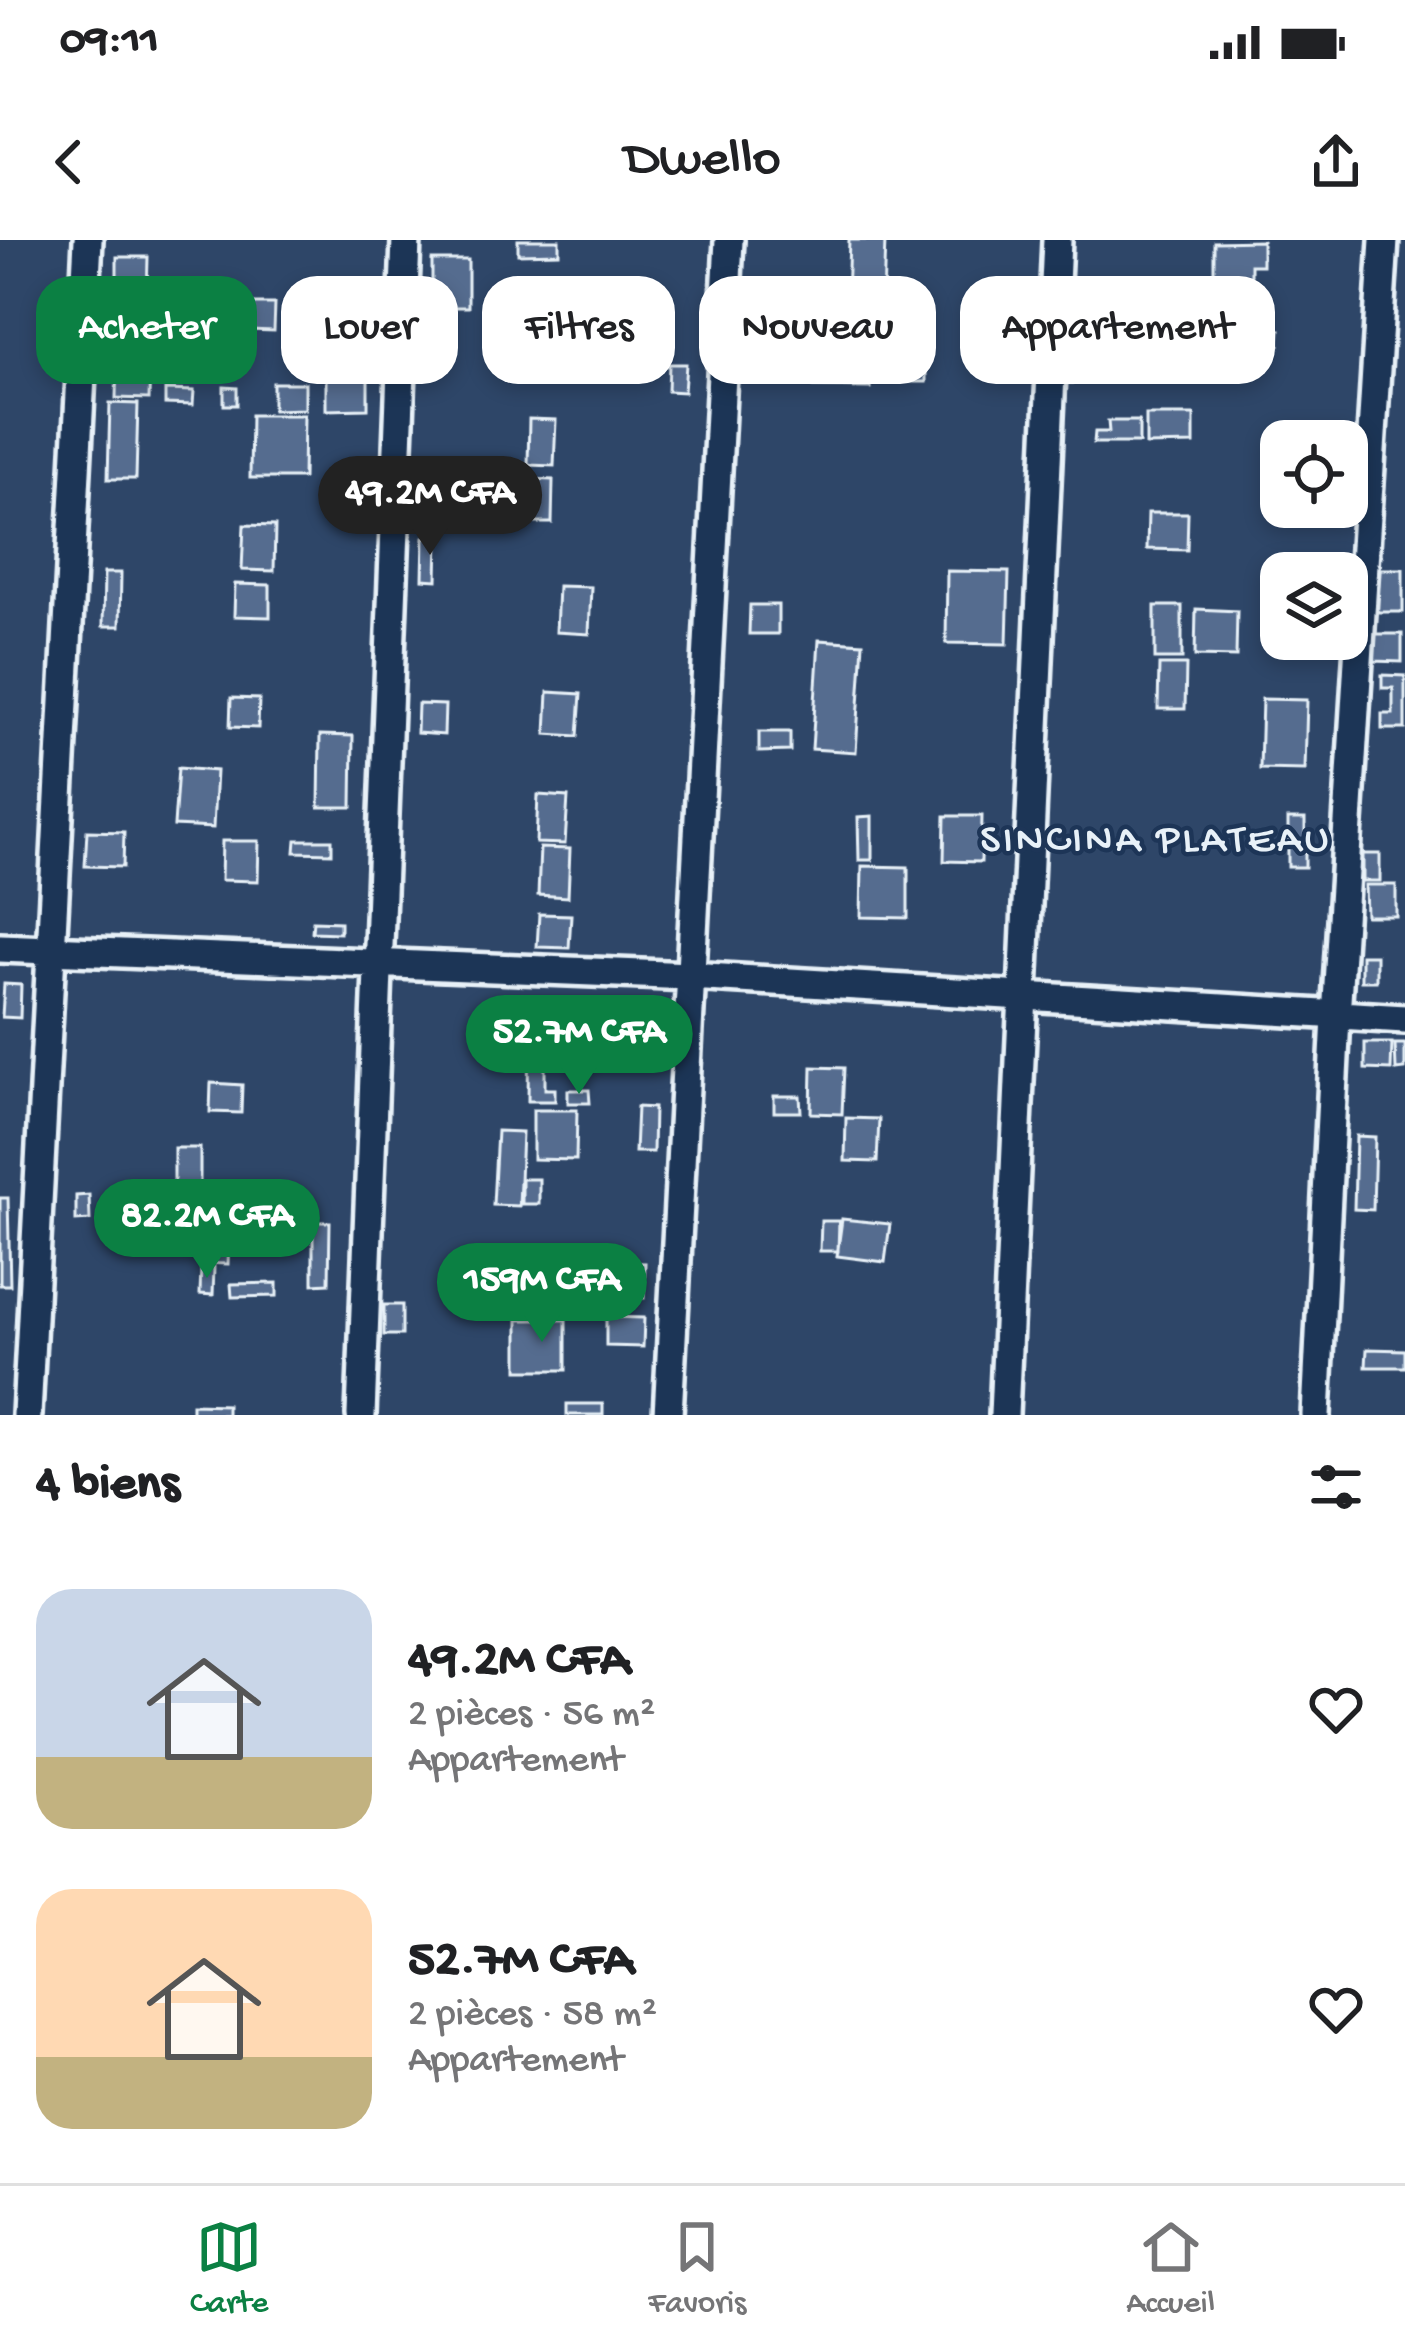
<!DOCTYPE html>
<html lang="fr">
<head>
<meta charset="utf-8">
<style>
	:root { --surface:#fff; --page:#f6f6f6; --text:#202124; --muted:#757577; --line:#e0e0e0; --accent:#0b8043 }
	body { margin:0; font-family:"Gochi Hand",sans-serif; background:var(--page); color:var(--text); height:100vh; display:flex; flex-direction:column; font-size:45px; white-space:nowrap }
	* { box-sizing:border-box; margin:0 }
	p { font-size:39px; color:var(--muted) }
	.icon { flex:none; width:66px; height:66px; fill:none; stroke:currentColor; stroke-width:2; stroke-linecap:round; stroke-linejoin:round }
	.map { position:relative; height:1175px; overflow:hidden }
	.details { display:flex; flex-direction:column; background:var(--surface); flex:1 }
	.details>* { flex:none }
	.guide { position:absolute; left:36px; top:36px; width:1335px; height:108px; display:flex; gap:24px }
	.tools { position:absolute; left:1260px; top:180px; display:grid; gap:24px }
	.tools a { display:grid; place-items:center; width:108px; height:108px; border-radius:24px; background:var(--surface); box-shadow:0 6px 18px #0003; font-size:60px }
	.price { position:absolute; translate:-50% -102px; padding:0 27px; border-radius:42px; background:var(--accent); color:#fff; font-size:39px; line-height:78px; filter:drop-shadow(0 3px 6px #0008) }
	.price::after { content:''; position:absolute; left:50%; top:72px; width:36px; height:27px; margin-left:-18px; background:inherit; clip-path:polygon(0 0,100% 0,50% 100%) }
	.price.on { background:#222; color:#fff }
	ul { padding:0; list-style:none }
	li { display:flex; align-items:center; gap:36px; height:300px; padding:0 36px }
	li span { display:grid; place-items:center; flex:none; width:336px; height:240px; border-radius:36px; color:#555 }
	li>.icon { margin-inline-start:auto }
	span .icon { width:144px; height:144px; fill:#fffc; stroke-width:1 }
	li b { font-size:51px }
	h2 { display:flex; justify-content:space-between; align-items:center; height:144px; padding:0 36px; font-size:51px }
	.chip { padding:0 42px; border-radius:36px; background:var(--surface); box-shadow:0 6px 18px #0003; font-size:42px; line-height:108px }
	.chip.on { background:var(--accent); color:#fff }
	.status { display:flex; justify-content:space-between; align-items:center; height:84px; padding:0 60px; background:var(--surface); direction:ltr }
	.status svg { height:33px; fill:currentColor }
	header { display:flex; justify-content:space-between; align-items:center; height:156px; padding:0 36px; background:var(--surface); font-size:54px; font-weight:600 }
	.menu { display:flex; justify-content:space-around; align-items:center; height:168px; border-top:3px solid var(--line); background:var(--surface); font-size:33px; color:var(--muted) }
	.menu a { display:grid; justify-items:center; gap:6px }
	.menu .on { color:var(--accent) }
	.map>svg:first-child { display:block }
</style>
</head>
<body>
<div class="status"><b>09:11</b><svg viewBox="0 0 49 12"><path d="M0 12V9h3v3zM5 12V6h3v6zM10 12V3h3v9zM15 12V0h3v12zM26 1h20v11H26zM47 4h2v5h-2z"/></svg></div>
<header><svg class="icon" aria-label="back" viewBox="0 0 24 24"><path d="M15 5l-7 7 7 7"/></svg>Dwello<svg class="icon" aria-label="share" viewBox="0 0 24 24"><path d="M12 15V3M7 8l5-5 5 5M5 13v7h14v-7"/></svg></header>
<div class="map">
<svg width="1405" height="1175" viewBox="0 0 1405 1175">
	<rect width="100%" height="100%" fill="#2e4668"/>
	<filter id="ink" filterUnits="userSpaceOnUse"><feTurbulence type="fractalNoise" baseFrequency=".00833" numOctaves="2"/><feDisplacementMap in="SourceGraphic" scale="24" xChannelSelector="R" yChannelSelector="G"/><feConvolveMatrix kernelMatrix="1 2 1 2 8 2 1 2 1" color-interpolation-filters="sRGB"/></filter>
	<g filter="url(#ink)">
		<path fill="#556c8f" stroke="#e8f1f8" stroke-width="3" d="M518 0H559V13L518 14Z
			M849 0H885L882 88 846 87Z
			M1262 1V25H1251V46H1214V2Z
			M117 17H148L147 55H117Z
			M432 20H468V67H432Z
			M248 64H275L274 91 248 90Z
			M1071 71H1084V92H1071Z
			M525 74H557V116H525Z
			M1214 75 1215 105H1200L1199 76Z
			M118 78 151 79 149 159 116 158Z
			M1250 89 1280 90 1279 107 1250 106Z
			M815 95H871L870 148 814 147Z
			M889 96H926V142H889Z
			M1073 100 1112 102V114L1073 112Z
			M326 105H368V169L326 170Z
			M1157 110H1193V141H1157Z
			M1068 115H1085V143H1068Z
			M669 124H686L684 152 668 151Z
			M273 143H305V169L273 170Z
			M224 147 237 148V165H224Z
			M165 150 194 151 193 165 165 164Z
			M110 163 138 164 136 239H108Z
			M251 175H304L303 238H250Z
			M1146 175H1194V204L1146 205Z
			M529 179 556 180 554 226 528 225Z
			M1108 181H1139V203H1094L1095 192H1109Z
			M524 239 553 240 552 283H536V271H523Z
			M1148 273H1188L1187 310 1147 309Z
			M244 285 275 286 274 331 242 330Z
			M424 297 438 298 437 340 423 339Z
			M1372 329H1403V372H1372Z
			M947 331 1009 332 1007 404 946 403Z
			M104 333H121L120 386H103Z
			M235 344 270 345V377L234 376Z
			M558 346 591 347 589 394 556 392Z
			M750 365H778V394H749Z
			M1155 366H1182V419H1155Z
			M1196 369 1237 371 1236 417 1195 416Z
			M1373 394H1402V422L1373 421Z
			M819 400 863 403 856 512 812 509Z
			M1159 425H1186L1185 469H1158Z
			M1382 435 1405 436V489H1382V474H1393V448H1382Z
			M548 452 581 454 578 496 546 494Z
			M231 458 259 459 258 488 230 487Z
			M1262 459 1307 460 1305 530 1260 529Z
			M418 464 445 465 444 495 417 493Z
			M759 492H790V511L759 512Z
			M320 495 353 496 352 567H319Z
			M178 528 216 531 213 588 174 586Z
			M538 555 568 557 565 604 536 603Z
			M872 576V620H859L858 577Z
			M945 576H982L981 622 944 621Z
			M1288 579H1305V627H1288Z
			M87 591 124 592 123 627 85 626Z
			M296 600H332V613L295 612Z
			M222 601H259L258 641 221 640Z
			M540 608 570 609 568 657 538 655Z
			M1363 614H1380V641H1363Z
			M862 626 908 627V678L861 677Z
			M1365 645H1396V676H1366Z
			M539 674 571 675 569 708 537 707Z
			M313 681 340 682V693L312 692Z
			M1361 715H1376V741H1361Z
			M4 744 21 745 20 778 2 777Z
			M552 770H596V787L552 786Z
			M628 770 659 771 658 801 628 800Z
			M545 776V849H555V861H528L529 777Z
			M572 797 595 798 594 817H571Z
			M1365 803H1392L1391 830 1365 829Z
			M1395 804H1405V829L1396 830Z
			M812 827 844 828 842 874 811 873Z
			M211 843 242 845 241 873 210 872Z
			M568 850H589L590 863H568Z
			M774 856H800L801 872H774Z
			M637 867 654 868 653 912H635Z
			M533 870H577L576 920 533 919Z
			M846 878 879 879 877 922 845 921Z
			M497 891 522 892 519 966 493 965Z
			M1356 896 1375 897 1373 970 1354 969Z
			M174 908H200V945H174Z
			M522 939H539V964H522Z
			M186 953 197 954 195 997 184 996Z
			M89 955 90 980 76 981V956Z
			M0 958H8L10 1045H0Z
			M203 978 230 979 228 1024 201 1023Z
			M842 979 890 984 885 1022 837 1016Z
			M821 981H839L838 1011H820Z
			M313 982H330L329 1043 313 1044Z
			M613 1022 645 1023 644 1058 612 1057Z
			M201 1027H214L213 1055 200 1054Z
			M277 1043V1056L232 1057 231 1044Z
			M384 1065H402V1095H384Z
			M606 1077 644 1078 643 1107 606 1106Z
			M518 1080H566V1130H518Z
			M1367 1109 1405 1110V1127H1366Z
			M192 1164 227 1165V1175H192Z
			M567 1164H603V1175H567Z"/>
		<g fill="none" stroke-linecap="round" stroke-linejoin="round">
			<defs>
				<path id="minor" d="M0 708 690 736 1405 779
					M27 1175 88 0
					M361 1175 406 0
					M668 1175 729 0
					M1004 1175 1057 0
					M1316 1175 1336 777 1384 0"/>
			</defs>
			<use href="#minor" stroke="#e8f1f8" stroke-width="36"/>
			<use href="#minor" stroke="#1d3557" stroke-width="27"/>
		</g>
	</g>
	<g text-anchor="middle" stroke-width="9" stroke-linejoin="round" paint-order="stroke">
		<g font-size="42" letter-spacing="3" fill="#e8f1f8" stroke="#1d3557">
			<text x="1156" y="610">SINCINA PLATEAU</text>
		</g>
	</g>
</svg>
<div class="tools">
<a><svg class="icon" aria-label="locate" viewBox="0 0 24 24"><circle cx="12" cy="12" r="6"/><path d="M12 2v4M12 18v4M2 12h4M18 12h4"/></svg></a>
<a><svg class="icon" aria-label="layers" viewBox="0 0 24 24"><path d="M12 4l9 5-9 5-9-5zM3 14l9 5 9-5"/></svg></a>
</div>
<b class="price on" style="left:430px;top:318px">49.2M CFA</b>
<b class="price" style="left:579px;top:857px">52.7M CFA</b>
<b class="price" style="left:207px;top:1041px">82.2M CFA</b>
<b class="price" style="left:542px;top:1105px">159M CFA</b>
<div class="guide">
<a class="chip on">Acheter</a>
<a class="chip">Louer</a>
<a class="chip">Filtres</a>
<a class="chip">Nouveau</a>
<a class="chip">Appartement</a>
</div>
</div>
<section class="details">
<h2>4 biens<svg class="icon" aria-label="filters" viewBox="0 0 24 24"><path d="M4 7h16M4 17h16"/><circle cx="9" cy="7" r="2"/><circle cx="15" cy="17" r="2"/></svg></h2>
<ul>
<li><span style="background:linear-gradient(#c9d6e8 70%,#c2b280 0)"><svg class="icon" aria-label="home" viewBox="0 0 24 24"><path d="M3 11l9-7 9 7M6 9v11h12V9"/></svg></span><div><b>49.2M CFA</b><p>2 pièces · 56 m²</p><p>Appartement</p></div><svg class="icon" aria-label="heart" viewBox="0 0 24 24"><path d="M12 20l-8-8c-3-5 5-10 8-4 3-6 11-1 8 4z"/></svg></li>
<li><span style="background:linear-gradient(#ffd9b3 70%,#c2b280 0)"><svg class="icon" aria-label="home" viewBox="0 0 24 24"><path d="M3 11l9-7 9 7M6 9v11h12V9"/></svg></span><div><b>52.7M CFA</b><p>2 pièces · 58 m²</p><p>Appartement</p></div><svg class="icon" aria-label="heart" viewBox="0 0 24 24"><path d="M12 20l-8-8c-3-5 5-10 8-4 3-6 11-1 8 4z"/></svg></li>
</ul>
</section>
<nav class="menu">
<a class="on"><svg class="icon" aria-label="map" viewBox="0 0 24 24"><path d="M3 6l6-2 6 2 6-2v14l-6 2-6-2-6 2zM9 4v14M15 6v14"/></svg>Carte</a>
<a><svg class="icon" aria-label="saved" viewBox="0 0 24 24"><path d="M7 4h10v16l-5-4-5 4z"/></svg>Favoris</a>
<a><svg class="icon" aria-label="home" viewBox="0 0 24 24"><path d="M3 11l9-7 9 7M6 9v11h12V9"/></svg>Accueil</a>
</nav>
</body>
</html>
